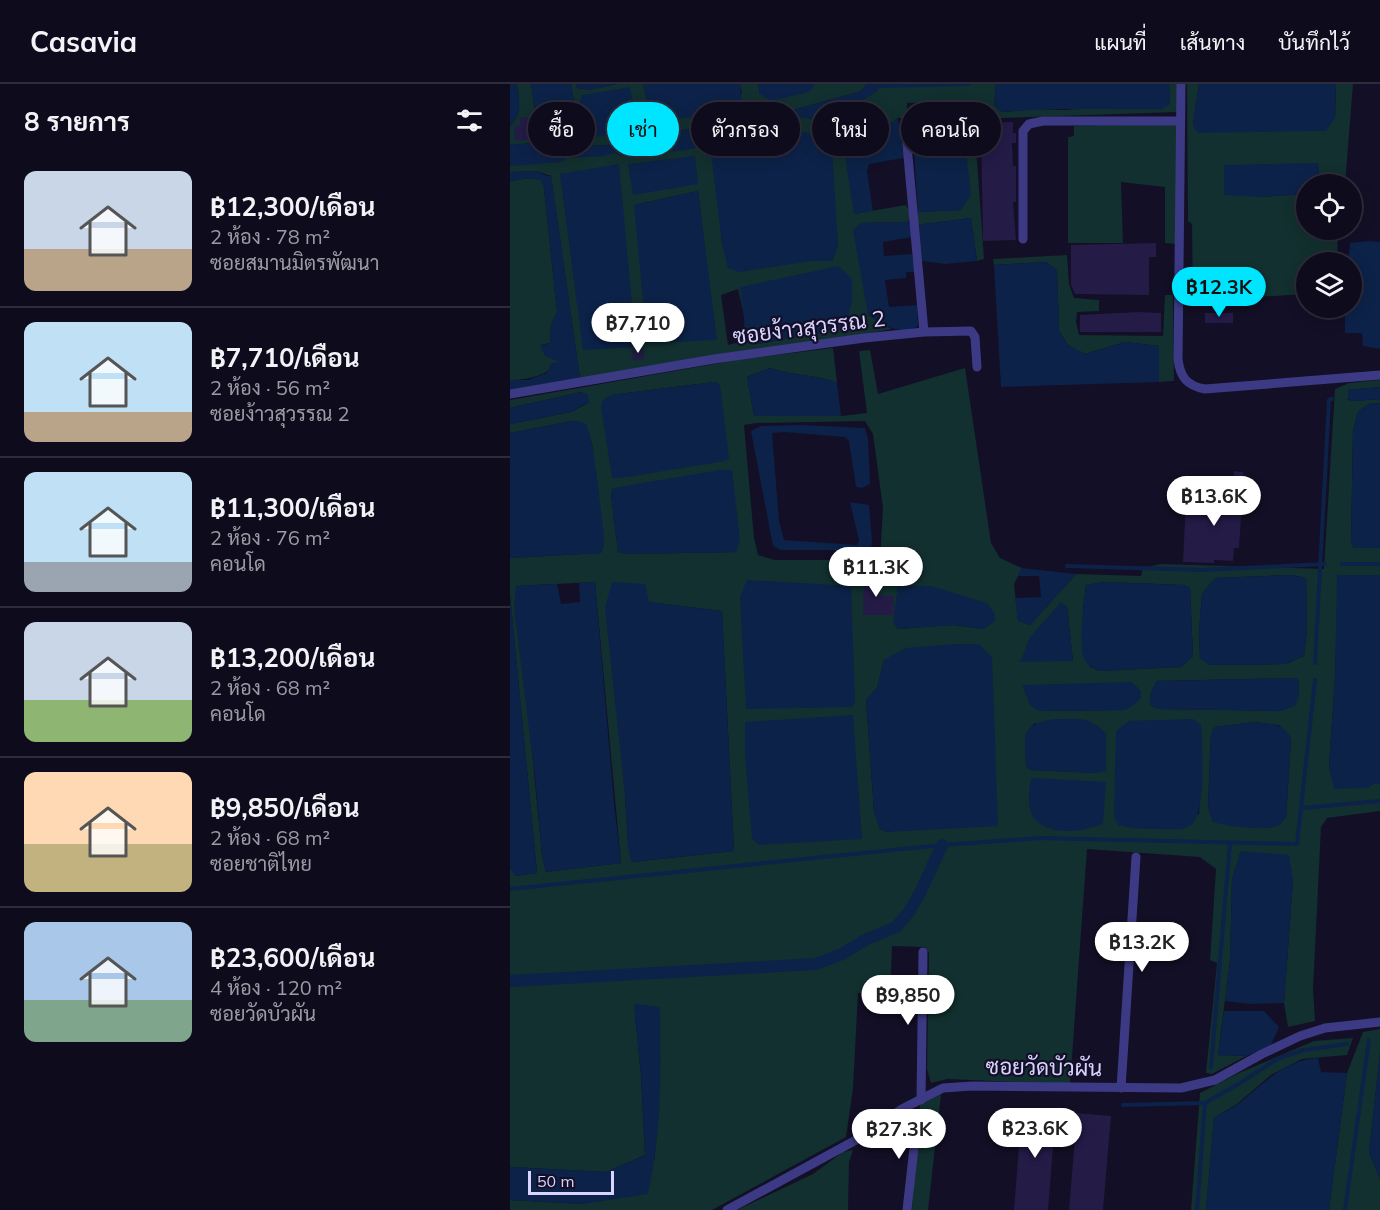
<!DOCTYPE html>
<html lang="th">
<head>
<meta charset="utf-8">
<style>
	:root { --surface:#0e0b1c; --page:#1c1929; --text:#f1f3f6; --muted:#9b9ba3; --line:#2e2b3b; --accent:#00e5ff }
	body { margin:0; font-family:Mulish,Sarabun,sans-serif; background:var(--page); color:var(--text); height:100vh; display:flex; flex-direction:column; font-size:22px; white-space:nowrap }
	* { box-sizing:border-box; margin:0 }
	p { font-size:20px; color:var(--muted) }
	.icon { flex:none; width:33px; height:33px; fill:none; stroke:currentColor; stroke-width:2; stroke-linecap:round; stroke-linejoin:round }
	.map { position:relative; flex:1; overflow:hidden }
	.drawer { display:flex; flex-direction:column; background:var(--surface); width:510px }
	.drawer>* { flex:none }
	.guide { position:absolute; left:18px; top:18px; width:570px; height:54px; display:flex; gap:12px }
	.fabs { position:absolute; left:786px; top:90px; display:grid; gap:12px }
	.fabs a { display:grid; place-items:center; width:66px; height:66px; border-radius:50%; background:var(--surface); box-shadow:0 3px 15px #0003,0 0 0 2px var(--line); font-size:30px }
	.scale { position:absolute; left:18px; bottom:15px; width:86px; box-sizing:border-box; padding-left:6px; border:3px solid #d9d4ff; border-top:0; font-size:16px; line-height:21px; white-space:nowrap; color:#d9d4ff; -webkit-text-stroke:4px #130f26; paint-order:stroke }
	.price { position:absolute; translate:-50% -51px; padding:0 14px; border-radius:21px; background:#fff; color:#222; font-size:20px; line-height:39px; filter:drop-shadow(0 2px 3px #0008) }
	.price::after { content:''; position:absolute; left:50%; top:36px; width:18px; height:14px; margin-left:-9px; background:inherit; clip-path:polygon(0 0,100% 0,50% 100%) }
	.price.selected { background:var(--accent); color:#111 }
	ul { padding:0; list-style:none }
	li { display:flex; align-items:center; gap:18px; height:150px; padding:0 24px }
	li+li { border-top:2px solid var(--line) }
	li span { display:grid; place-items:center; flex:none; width:168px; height:120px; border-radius:12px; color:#555 }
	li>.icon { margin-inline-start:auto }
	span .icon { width:72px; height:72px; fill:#fffc; stroke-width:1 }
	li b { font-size:26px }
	h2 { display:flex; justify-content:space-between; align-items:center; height:72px; padding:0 24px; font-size:26px }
	.tag { padding:0 21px; border-radius:27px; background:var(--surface); box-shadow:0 3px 15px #0003,0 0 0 2px var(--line); font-size:21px; line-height:54px }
	.tag.selected { background:var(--accent); color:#111 }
	header { display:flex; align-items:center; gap:36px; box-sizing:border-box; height:84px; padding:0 30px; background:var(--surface); border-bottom:2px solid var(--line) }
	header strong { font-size:28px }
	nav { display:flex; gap:33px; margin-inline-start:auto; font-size:21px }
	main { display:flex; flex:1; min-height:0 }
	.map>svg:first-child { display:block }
</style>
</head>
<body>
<header>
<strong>Casavia</strong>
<nav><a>แผนที่</a><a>เส้นทาง</a><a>บันทึกไว้</a></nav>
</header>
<main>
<section class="drawer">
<h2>8 รายการ<svg class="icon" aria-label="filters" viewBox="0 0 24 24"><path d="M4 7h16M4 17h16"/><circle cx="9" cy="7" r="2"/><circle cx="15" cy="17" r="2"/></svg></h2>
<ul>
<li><span style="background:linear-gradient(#c9d6e8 65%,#b9a48a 0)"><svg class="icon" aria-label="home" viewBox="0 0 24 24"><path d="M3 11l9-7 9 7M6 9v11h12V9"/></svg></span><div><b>฿12,300/เดือน</b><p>2 ห้อง · 78 m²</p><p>ซอยสมานมิตรพัฒนา</p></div></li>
<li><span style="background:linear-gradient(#bfe0f5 75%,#b9a48a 0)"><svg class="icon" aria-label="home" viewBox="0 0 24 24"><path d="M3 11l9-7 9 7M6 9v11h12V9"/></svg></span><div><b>฿7,710/เดือน</b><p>2 ห้อง · 56 m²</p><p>ซอยง้าวสุวรรณ 2</p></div></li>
<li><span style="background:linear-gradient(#bfe0f5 75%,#9aa5b1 0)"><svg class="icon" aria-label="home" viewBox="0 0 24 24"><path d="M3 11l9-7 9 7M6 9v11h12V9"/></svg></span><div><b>฿11,300/เดือน</b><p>2 ห้อง · 76 m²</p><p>คอนโด</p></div></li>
<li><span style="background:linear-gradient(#c9d6e8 65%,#8fb573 0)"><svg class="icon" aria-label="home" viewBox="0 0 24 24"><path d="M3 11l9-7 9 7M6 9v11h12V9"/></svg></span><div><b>฿13,200/เดือน</b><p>2 ห้อง · 68 m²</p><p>คอนโด</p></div></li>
<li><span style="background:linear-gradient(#ffd9b3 60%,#c2b280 0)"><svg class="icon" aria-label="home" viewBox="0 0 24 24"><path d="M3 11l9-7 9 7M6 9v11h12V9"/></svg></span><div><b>฿9,850/เดือน</b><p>2 ห้อง · 68 m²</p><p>ซอยชาติไทย</p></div></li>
<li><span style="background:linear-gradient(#a9c7e8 65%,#7fa58c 0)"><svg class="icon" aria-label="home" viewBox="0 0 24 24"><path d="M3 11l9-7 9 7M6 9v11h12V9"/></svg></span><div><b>฿23,600/เดือน</b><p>4 ห้อง · 120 m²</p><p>ซอยวัดบัวผัน</p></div></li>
</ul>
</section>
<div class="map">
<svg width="870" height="1126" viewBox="0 0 870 1126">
	<rect width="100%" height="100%" fill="#130f26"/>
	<path fill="#12302f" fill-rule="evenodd" d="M7 0H21L27 40 55 54 70 53 61 0H66L67 4 80 6 106 0H133L139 23 148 34 165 35 232 10 230 0H248L250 10 304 1 302 0H357L349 8 272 29 263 23 210 40 155 49 124 60 69 62 45 68 24 59 0 61V42C13 29 9 17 7 0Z
		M368 0H486L484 21 492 28 528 25 552 26 660 20 659 0H667V28L464 35 474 175 467 177 461 134 407 141 408 128 451 126 452 34 428 37 427 18 397 19V34H388L371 47 342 56 344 130 396 121 401 131 398 138 351 139 358 231 382 245 320 256 208 270 70 294 41 92 26 87 0 88V71L13 70 44 75 152 58 249 37 290 33 302 35 309 29 332 27 367 7ZM188 107 191 130 124 121ZM325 133 328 161 322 177H301L212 160 211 145ZM228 205 235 235 233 257 218 261 211 211ZM336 244 248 260 237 258 236 247Z
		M677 0H689L683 40 825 34 826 0H843L835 100H810L808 80 750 113 796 110V146H828L827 178H796V210L683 217 682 140 678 137Z
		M665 40 668 42 667 160 655 159V103L611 98 613 159H558V53L564 52V42Z
		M21 94 31 96 34 104 47 228 41 240 40 259 31 261 51 279C34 291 21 296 0 296V97Z
		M557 171 559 200 564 214 589 216V227L567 228 566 238 569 251 653 252 655 211H663L664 297 649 298V262L615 258 575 270 558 261 549 247 547 186 536 178 484 181 483 175Z
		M323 264 327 299C306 290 282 292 260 284L237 293 244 332H331L357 329 349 267 360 266 368 310 455 284 481 459 490 474 512 484 504 500 508 537 520 541 566 490 631 492 633 484 651 480 814 485 825 305 839 299 870 296V303L838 306V316L844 317 870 315V319L859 320 848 328 843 347 841 457 844 464H870V491H828L825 594 819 683 870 700V727L817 734 811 743 803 905 805 937 778 943 774 919 783 796 731 767 722 795 720 877 708 971 736 972 702 990 696 989 707 879 700 876 706 785 690 773 577 765 560 1000 437 995 421 999 417 985 419 869 415 863 382 862 380 909H348L343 1004 336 1053 202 1126H0V1116L73 1120 145 1075 124 920 131 991 135 1071 96 1088 0 1083V784L6 792 27 789 0 511V474L91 469 94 460 82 360 76 341 63 337 0 349V340L61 328 78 319 71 308 0 324V316L233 275ZM205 298 210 301 101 311ZM355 337 363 350 373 424 370 476H265L248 471 244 454 234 341 246 339ZM103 404 226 468 116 470 108 468 101 411ZM781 491 796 494 797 546 794 572 776 580 700 581 690 574 689 548 692 510 705 494ZM85 498 111 779 36 788 32 771 6 502ZM595 498 673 501 680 504 683 572 671 583 590 587 580 583 573 524 576 501ZM388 503V502L474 545 443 541 388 545 384 539ZM138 518 212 527 224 767 122 778 118 761 115 711ZM557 523 563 577H510ZM374 576 383 747 377 748 370 745 364 727 356 616 367 604ZM788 594 789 612 771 627 648 625 640 621V611L647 597ZM512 601 615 626 529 627ZM745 638 769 641 781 655 776 734 703 738 698 723 701 650 705 643ZM525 639 587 689 521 686 516 682C516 665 512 651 525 639ZM691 641 692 686 689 731 604 691Z
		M870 945V969L859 1068 870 1095V1126H819L837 989 853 948Z
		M843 954 837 971 792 975 761 991 727 1020 704 1034 696 1126H681L690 1009 727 990 804 957Z
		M431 1010 418 1126H402L410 1020Z
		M343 1066 339 1078 338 1126H227L303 1090 333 1068Z"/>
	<path fill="#0c2248" d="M0 0H7C9 17 13 29 0 42Z
		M21 0H61L70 53 55 54 27 40Z
		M66 0H106L80 6 67 4Z
		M133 0H230L232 20 221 29 165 35 149 34 139 23Z
		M248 0H302L305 1 299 8 261 17 250 10Z
		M357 0H368L367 7C357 14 346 21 334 26 321 31 313 26 302 35L290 33 249 37 93 72 44 75 13 70 0 71V61L24 59 45 68 69 62 124 60 155 49 210 40 263 23 272 29 349 8Z
		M486 0H659L660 20 652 25C599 26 545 23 492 28L484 21Z
		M689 0H826L825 34 816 47 687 49 683 40Z
		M120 3 127 40 96 52 78 53C69 42 67 25 72 11Z
		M452 33 461 111 451 126 408 128 403 52 427 50 428 37Z
		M388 34 394 74 359 80 357 87 363 127 344 130 334 66 341 56 371 47Z
		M296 48 308 52 322 64 328 162 322 177H301L229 188 218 184 212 160 201 68 212 61Z
		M185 72 188 100 123 111 118 80Z
		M808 79 810 100H796V110L750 113 714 111V81Z
		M109 80 126 263 73 266 50 90Z
		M26 87 37 92 41 91 70 294 0 306V296H18L37 289 41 279 50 278 35 272 30 262 40 259 41 240 47 228 34 104 30 96 21 94 0 97V88Z
		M188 107 207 256 137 259 124 121Z
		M461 134 467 177 435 180 412 177 407 141Z
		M398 138 401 143 402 153 373 158 374 172 402 170 405 188H396V194L375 196 379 223 407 221 408 242C392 253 372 240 358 231L343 146 351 139Z
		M858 157 870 158V265L853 262 852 249H835V224H842V178H838L840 159Z
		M536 178 547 186 549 247 558 261 576 270 615 258 649 262V298L491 303 484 181Z
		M329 182 342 195V217L336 244 248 260 237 258 230 203Z
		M260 284C282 292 306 290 327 299L331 332H244L237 293Z
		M205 298 210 301 219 374 215 377 111 394H102L91 323 93 316 101 311Z
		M870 303V315L844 317 838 315V306Z
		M71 308 78 310 79 319 71 322 61 328 0 340V324Z
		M870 319V464H844L841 457 843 347 848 328 859 320Z
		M63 337C67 337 73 337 76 341 84 351 91 432 94 451V460L91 469 0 474V349Z
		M291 341 355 344 358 355 360 400 352 404 346 403 339 357 335 353 275 348 262 349 269 437 274 456 347 461 349 456 340 418 359 421 362 458 361 466H270L263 462 241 347 250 342Z
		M210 386H222L230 457 226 468 116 470 108 468 101 411 103 404Z
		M512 484 566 490 520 541 508 537 505 514 531 513 529 492H508Z
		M781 491 796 494 797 546 794 572 776 580 700 581 690 574 689 548 692 510 705 494Z
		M827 491H870V700L865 699 858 704 824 705 819 683 825 594Z
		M237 496 341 502 345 617 343 623 236 625 230 513Z
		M85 498 104 719 111 779 36 788 32 771 25 693 4 524 6 502 47 500 51 520 70 518 69 499Z
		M102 498 135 500 139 518 212 527 224 767 121 778 118 761 115 711 95 524Z
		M595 498 673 501 680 504 683 572 671 583 590 587C582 584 576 581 573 572 569 559 574 516 576 501Z
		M388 502H421L477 519 485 530V537L474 545 443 541 388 545 383 539Z
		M0 511 27 789 6 792 0 784Z
		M551 518 557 523 563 577 510 578 520 553Z
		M444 560H469L482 573 488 742 377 748 370 745 364 727 356 615 367 604 374 576 396 564Z
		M788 594 789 612 785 622 771 627 648 625 640 621V611L646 597Z
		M622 598 631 607V614L624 621 615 626 528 627 520 621 512 601Z
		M343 631 352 755 249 761 242 755 235 671V638Z
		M543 635C566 635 580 631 596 650V687L587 689 521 686 516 682C515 651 509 642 543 635Z
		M683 635 691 641C692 661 697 729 681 741 673 747 660 745 650 745 635 745 622 745 608 741L604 733 606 647 619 637Z
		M745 638C760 640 775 639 781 655L776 734C773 736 772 740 769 741 758 748 715 742 703 738L698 723 701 650 705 643Z
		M522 694 596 698 593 739C578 748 544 751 529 739 520 732 519 723 519 713 519 706 519 701 522 694Z
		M731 767 779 771 783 796 774 919 740 920 715 917 720 877 722 795Z
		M124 920 150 923C151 989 152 1046 138 1110L73 1120 0 1116V1083L96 1088 135 1071 131 991Z
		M714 927H754L769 943 760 963 736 972 708 971Z
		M870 969V1095L859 1068Z
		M808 974 811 988 837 989 819 1126H696L704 1034C712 1029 721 1025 728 1020 755 999 772 977 808 974Z"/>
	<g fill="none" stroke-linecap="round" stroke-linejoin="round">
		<path stroke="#0c2248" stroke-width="4" d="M365 2 458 0
			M832 480H870
			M557 482 693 486 815 480
			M805 579 819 316 822 315
			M791 724 870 717
			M0 805 432 761 531 754 787 760 805 596
			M701 983 720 759
			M613 1021 695 1019 730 999 769 974 794 966 837 960
			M687 1126 695 1019
			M835 1126 859 956"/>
		<path stroke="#0c2248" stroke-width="12" d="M112 66 177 60 280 31
			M0 76 50 72
			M0 897 306 880 332 870 355 856 386 843 399 828 410 809 432 761"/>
	</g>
	<path fill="#241b47" d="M10 33H19V38H24V53H18V56H5L4 42H10Z
		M503 38V49H506V59H502L503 82H506V118H503L506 156 473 157 471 39Z
		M646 159V173H639V211L565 210 561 201V161Z
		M628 228 651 229V248H570V231Z
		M695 229H723V239H695Z
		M133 264 134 275 123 276 122 266Z
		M724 387 733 388V402L729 464H724L723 477 704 476V479L673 478 676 416 720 418V406H724Z
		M354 488 367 489 365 511 384 512 383 531H353Z
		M512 1024 546 1026 538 1126H504Z
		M567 1029 601 1032 593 1126H559Z"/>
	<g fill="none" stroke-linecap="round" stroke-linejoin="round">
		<path stroke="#3d3a85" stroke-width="9" d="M671 0 668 275C670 293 677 302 695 305L870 291
			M395 39 414 248
			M513 155V47L519 40 533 37H670
			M0 310 204 275 354 254 414 248 461 247 465 253 467 283
			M611 1004 626 773
			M411 1016 413 868
			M396 1023 403 1036 406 1046 397 1126
			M217 1126 346 1056 392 1025 423 1009 433 1004 462 1002 671 1004 705 996 752 970 790 952 815 944 870 938"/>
	</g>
	<g text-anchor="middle" stroke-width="4.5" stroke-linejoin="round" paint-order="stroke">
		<g font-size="22" fill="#d9d4ff" stroke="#130f26">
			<text transform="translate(299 243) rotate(-7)" y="8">ซอยง้าวสุวรรณ 2</text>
			<text transform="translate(534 983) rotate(1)" y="8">ซอยวัดบัวผัน</text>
		</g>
	</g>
</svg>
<div class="fabs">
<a><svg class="icon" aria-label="locate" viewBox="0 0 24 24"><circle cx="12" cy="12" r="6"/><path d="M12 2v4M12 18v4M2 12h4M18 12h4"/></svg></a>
<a><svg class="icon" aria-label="layers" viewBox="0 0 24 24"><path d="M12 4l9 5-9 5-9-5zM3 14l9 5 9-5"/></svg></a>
</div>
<div class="scale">50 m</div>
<b class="price selected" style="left:709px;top:234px">฿12.3K</b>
<b class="price" style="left:128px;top:270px">฿7,710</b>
<b class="price" style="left:704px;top:443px">฿13.6K</b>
<b class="price" style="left:366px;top:514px">฿11.3K</b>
<b class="price" style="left:632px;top:889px">฿13.2K</b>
<b class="price" style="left:398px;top:942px">฿9,850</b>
<b class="price" style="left:525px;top:1075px">฿23.6K</b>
<b class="price" style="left:389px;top:1076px">฿27.3K</b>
<div class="guide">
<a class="tag">ซื้อ</a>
<a class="tag selected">เช่า</a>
<a class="tag">ตัวกรอง</a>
<a class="tag">ใหม่</a>
<a class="tag">คอนโด</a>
</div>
</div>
</main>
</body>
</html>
